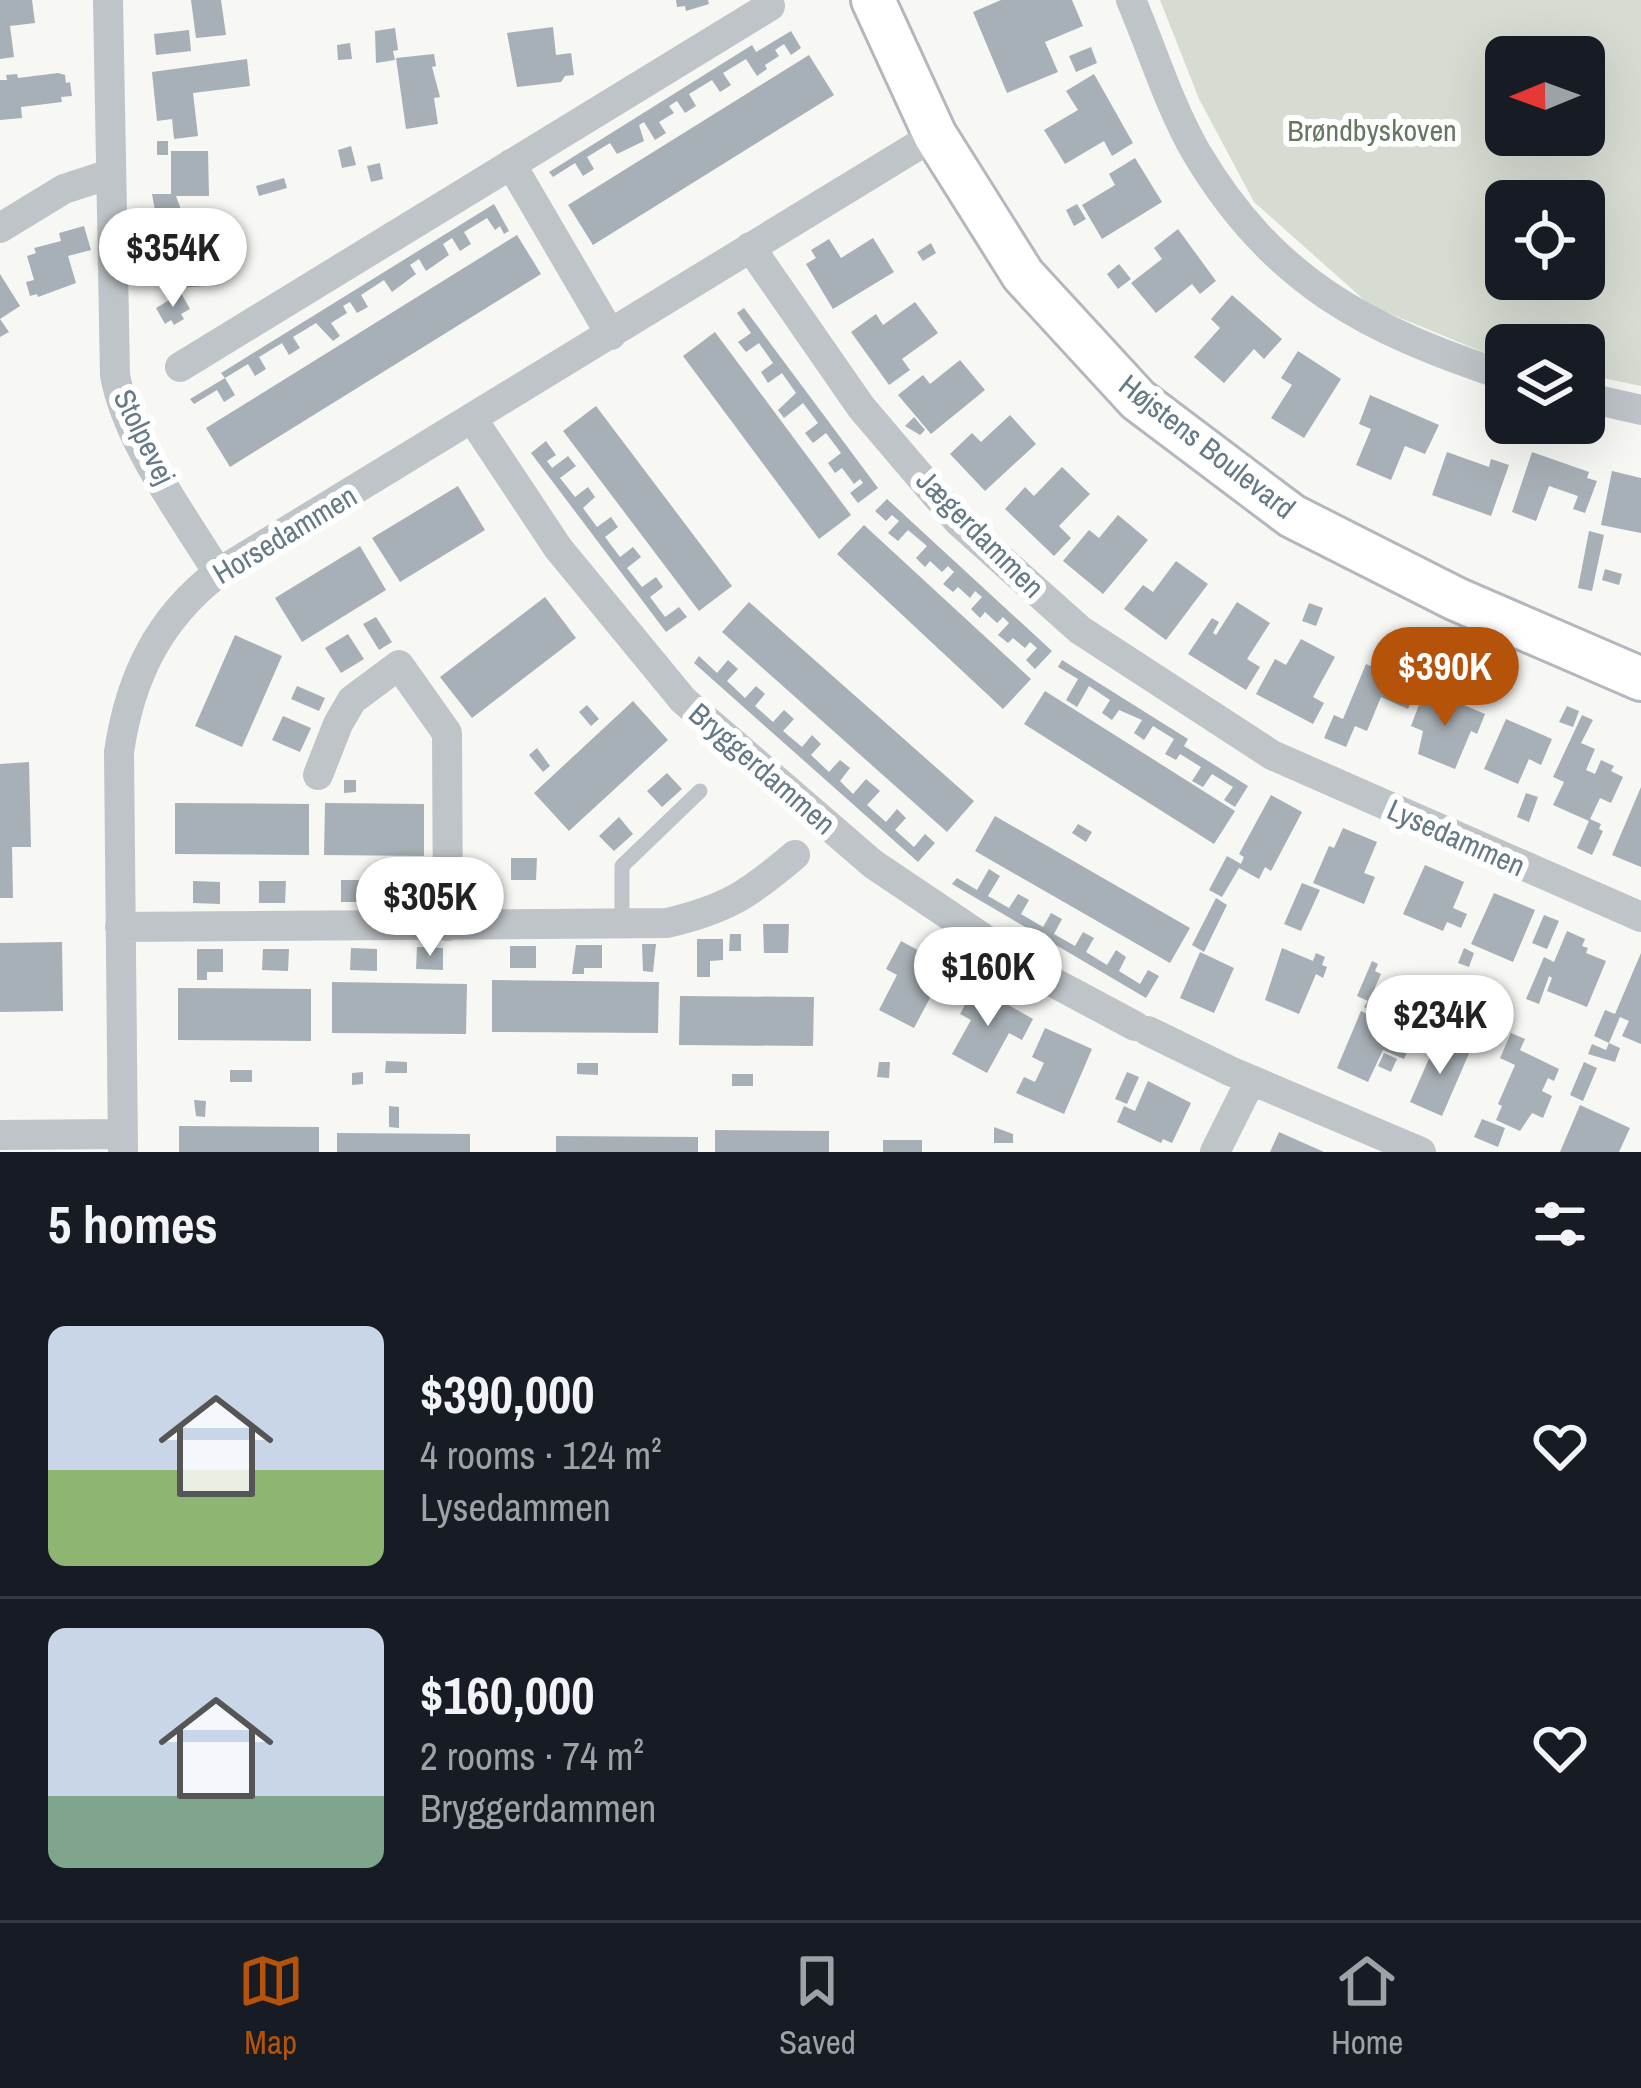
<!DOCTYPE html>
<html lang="en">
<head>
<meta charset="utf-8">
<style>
	:root { --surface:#171b24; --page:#242831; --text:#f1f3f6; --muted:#9ea1a6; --line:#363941; --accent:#b45309 }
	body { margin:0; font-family:"Archivo Narrow",sans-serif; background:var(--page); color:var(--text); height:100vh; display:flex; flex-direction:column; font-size:45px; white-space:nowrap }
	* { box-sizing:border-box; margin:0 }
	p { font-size:39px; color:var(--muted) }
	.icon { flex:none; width:66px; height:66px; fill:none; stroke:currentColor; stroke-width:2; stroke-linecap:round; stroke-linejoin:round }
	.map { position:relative; height:1152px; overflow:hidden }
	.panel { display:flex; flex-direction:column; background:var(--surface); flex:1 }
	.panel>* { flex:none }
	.needle { width:78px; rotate:269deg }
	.tools { position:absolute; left:1485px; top:36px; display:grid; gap:24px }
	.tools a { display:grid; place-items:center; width:120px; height:120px; border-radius:18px; background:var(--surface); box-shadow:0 12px 48px #0002; font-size:60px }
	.price { position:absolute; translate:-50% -102px; padding:0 27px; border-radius:42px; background:#fff; color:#222; font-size:39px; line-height:78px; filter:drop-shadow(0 3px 6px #0008) }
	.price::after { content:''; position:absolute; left:50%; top:72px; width:36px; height:27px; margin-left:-18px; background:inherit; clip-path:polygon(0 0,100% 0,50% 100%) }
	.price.selected { background:var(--accent); color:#fff }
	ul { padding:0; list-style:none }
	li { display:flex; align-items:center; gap:36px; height:300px; padding:0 48px }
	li+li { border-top:3px solid var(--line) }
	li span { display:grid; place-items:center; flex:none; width:336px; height:240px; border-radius:18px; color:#555 }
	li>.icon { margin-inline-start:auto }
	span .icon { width:144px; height:144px; fill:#fffc; stroke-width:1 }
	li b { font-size:51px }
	h2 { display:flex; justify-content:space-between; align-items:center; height:144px; padding:0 48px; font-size:51px }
	.tabs { display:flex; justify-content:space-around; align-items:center; height:168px; border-top:3px solid var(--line); background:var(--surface); font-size:33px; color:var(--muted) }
	.tabs a { display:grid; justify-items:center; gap:6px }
	.tabs .selected { color:var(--accent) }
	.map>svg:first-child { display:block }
</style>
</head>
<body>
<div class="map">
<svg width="1641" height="1152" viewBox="0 0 1641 1152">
	<rect width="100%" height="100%" fill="#f7f7f4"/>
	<path fill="#d7dcd3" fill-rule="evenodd" d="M1160 0H1641V386L1584 374V345H1506V357L1483 352 1371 306 1254 202 1199 99ZM1506 57H1584V135H1506ZM1506 201H1584V279H1506Z"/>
	<path fill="#a7b0b6" d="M0 0H32L35 23 10 26 14 57 0 59Z
		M191 0H221L226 35 196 38Z
		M676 0H708L709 4 686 11 685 6 677 7Z
		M1001 0H1072L1083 26 1045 42 1058 72 1007 93 973 12Z
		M553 27 556 55 571 53 574 75 565 76 561 82 517 87 507 33Z
		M395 28 398 50 393 51 395 60 376 63 375 31Z
		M189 30 191 51 156 55 154 34Z
		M791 31 801 48 791 55 784 44 775 50 779 56 765 65 767 69 757 76 746 59 723 73 731 85 720 92 712 80 689 94 696 106 685 113 677 101 669 106 674 113 659 122 666 133 655 140 644 122 639 125 644 141 617 154 610 143 587 157 594 169 583 176 575 163 553 177 549 172 752 45 756 52Z
		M350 43 352 59 338 60 337 45Z
		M1091 47 1097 63 1076 72 1069 56Z
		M434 54 436 66 432 67 440 97 434 98 438 124 406 129 396 58Z
		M809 55 834 95 593 245 568 205Z
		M247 59 250 86 193 93 198 136 174 139 172 119 157 121 152 72Z
		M58 73 65 75 66 83 70 82 72 96 61 97 62 102 21 107 22 118 0 120V80H7L6 75 17 74 18 78Z
		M1094 74 1133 143 1112 156 1104 141 1065 164 1044 130 1078 110 1066 91Z
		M157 141H168V155H157Z
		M351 146 356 165 342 168 338 150Z
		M171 151H208L209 196H176L184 218 158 227 152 194H171Z
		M1135 158 1162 202 1102 239 1082 205 1115 185 1109 174Z
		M380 163 383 179 371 182 367 166Z
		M284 178 287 188 259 196 256 186Z
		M494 204 509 231 504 234 500 226 495 230 487 218 464 232 471 244 460 251 452 238 443 244 449 255 426 271 419 259 410 265 416 274 392 292 384 280 361 295 368 307 357 313 350 302 343 306 347 313 331 323 340 336 333 341 316 323 293 337 300 348 289 355 282 343 259 357 266 369 255 376 248 364 225 378 221 373Z
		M1077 204 1086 219 1074 226 1066 210Z
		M210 214V231H198V219Z
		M84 226 91 250 68 256 76 283 38 297 37 294 30 296 26 282 34 280 27 256 36 253 34 248 61 241 59 233Z
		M1178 229 1216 281 1200 294 1192 284 1156 313 1131 283 1162 259 1154 248Z
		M517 235 541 274 230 467 206 428Z
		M873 238 894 272 833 309 806 264 816 258 811 250 829 239 841 258Z
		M197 240 208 242 209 261H220L219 285 164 289 163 241Z
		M931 243 936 253 923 261 917 252Z
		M1119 264 1131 279 1118 289 1107 274Z
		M0 274 20 306 0 319 9 332 0 337Z
		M181 293 190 309 181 314 184 319 174 325 171 320 165 324 156 308Z
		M1232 295 1282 339 1264 359 1254 349 1224 383 1194 357 1220 328 1211 319Z
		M915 302 938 333 902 359 910 370 889 385 851 332 876 314 883 325Z
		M744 308 878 488 858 503 850 493 863 483 860 479 854 484 842 468 835 473 828 463 841 453 826 433 813 443 805 433 818 423 803 403 784 418 778 410 796 393 782 373 768 383 761 372 773 363 759 343 746 352 738 342 751 333 737 313Z
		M715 332 851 515 819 539 683 356Z
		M1298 351 1341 379 1304 438 1271 418 1292 385 1281 378Z
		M960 360 985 390 931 434 898 395 923 375 930 384Z
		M225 378 235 395 224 402 217 390 194 404 190 399Z
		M1370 395 1439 425 1425 454 1405 446 1391 480 1356 465 1371 429 1359 424Z
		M596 406 732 586 699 611 563 431Z
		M1010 415 1036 444 985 491 950 454 972 433 981 442Z
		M914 417 925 430 920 435 905 426Z
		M546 441 556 455 547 461 552 468 568 456 576 466 560 478 575 497 588 487 595 497 583 508 597 527 611 517 618 527 605 537 620 557 633 547 641 557 627 568 642 587 656 577 663 587 650 597 665 617 679 607 687 617 666 632 531 453Z
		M1447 452 1489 467 1491 459 1509 465 1491 516 1432 495Z
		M1532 452 1589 472 1587 478 1597 481 1585 513 1573 509 1578 496 1549 486 1536 521 1512 512Z
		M1062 467 1090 494 1059 526 1071 538 1054 556 1005 509 1025 487 1034 496Z
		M1612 471 1641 478V533L1601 525Z
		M458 486 485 530 400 582 372 538Z
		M887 499 1052 651 1035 669 1026 660 1037 648 1030 642 1025 648 1013 638 1008 643 998 635 1009 623 1003 617 997 623 985 612 980 618 971 609 982 597 975 591 970 598 958 587 953 592 943 584 954 572 948 566 942 572 930 561 925 567 916 558 927 546 908 530 898 541 888 533 899 521 892 515 886 521 875 511Z
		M1118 515 1148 540 1103 594 1063 561 1089 530 1099 538Z
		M864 525 1031 679 1003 709 837 554Z
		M1589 531 1604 535 1592 591 1578 588Z
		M360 546 386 590 302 642 275 598Z
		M1176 561 1208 584 1166 640 1124 609 1143 585 1153 592Z
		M1605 569 1622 574 1619 585 1602 580Z
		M545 597 576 638 472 718 440 677Z
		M749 602 974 801 947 832 722 632Z
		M1237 602 1270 623 1247 659 1260 667 1246 690 1188 654 1212 618 1219 622 1213 633 1216 635Z
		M1309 603 1323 608 1316 626 1302 621Z
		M376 617 392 642 379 650 363 624Z
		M348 634 364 659 341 673 325 648Z
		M235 635 282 656 242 747 195 726Z
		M1301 639 1335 657 1313 697 1324 703 1313 724 1256 694 1275 659 1286 665Z
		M699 656 717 673 728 660 738 669 727 681 745 698 756 686 765 694 755 706 773 722 784 710 794 719 783 731 802 747 812 735 821 744 811 755 829 772 840 760 850 768 840 781 853 794 866 779 880 791 867 805 886 822 897 809 906 818 895 830 914 847 925 834 935 843 918 862 694 663Z
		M1062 660 1188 739 1184 746 1248 786 1235 807 1224 800 1233 787 1212 774 1203 787 1192 781 1201 767 1180 754 1176 760 1165 754 1174 739 1153 726 1144 740 1134 733 1142 720 1119 710 1112 720 1102 713 1110 700 1089 686 1077 707 1066 700 1078 679 1058 667Z
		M1419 660 1434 665 1427 683 1412 677Z
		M1366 664 1418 686 1408 709 1381 697 1367 731 1355 726 1346 747 1324 738 1334 715 1343 719Z
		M297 686 325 698 319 711 291 699Z
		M1045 691 1235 811 1214 844 1024 724Z
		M1423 694 1440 702 1443 696 1485 714 1477 734 1471 731 1455 769 1418 754 1423 731 1411 726Z
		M633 701 668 740 569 831 534 793Z
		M587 705 599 719 591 726 579 712Z
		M1567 706 1579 711 1573 727 1559 722Z
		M1582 715 1593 720 1581 743 1595 749 1586 770 1595 774 1601 760 1614 766 1611 771 1623 777 1611 803 1600 798 1590 819 1601 824 1599 829 1603 831 1592 855 1577 848 1589 821 1553 805 1564 782 1553 777Z
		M283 716 311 728 300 752 272 740Z
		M1506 719 1552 739 1541 765 1529 759 1518 784 1484 769Z
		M537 748 550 766 543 772 529 755Z
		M29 762 31 847H12L13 898H0V764Z
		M667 773 682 789 662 807 647 791Z
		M344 780H356V792L344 793Z
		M1641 787V867L1612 855Z
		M1526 793 1538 797 1529 822 1517 817Z
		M1271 795 1302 812 1271 871 1265 867 1259 879 1239 868 1222 897 1209 890 1227 856 1241 864 1244 857 1239 854Z
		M175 803 309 804V855L175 854Z
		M325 803 424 804V856L324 855Z
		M995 816 1190 928 1170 963 975 851Z
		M619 817 633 834 614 851 599 836Z
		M1078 824 1092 832 1086 842 1072 833Z
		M1343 828 1377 842 1364 873 1375 877 1364 904 1313 883 1329 846 1334 848Z
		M511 858H537L536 880H511Z
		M1425 865 1464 882 1453 908 1467 914 1461 928 1447 922 1443 931 1403 914Z
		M989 869 1000 876 988 896 1009 908 1018 894 1029 900 1021 914 1043 927 1051 913 1062 919 1054 934 1075 946 1083 932 1094 938 1086 952 1107 965 1116 950 1126 957 1119 971 1140 984 1148 970 1159 976 1146 998 952 884 957 878 977 890Z
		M341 880H368V902H341Z
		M388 880H402V902H388Z
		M193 881 220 882V904L193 903Z
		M259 881H286L285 903H259Z
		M1302 883 1320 890 1301 931 1284 924Z
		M1494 893 1535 910 1513 962 1471 944Z
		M1216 898 1227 905 1204 952 1192 945Z
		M1544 915 1559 921 1547 949 1532 943Z
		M763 924H789L788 953H764Z
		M1567 931 1585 939 1582 946 1588 948 1586 953 1606 961 1587 1007 1547 991 1552 978 1549 976 1539 1004 1526 999 1544 957 1554 962Z
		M730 934H741V951H729Z
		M697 939H723V960L710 961V977H697Z
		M901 941 947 966 914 1028 879 1010 897 975 886 969Z
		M62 942 63 1011 0 1012V943Z
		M642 944H656L653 972 643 971Z
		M576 945H602V968H584V974H572Z
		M510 946H536V968H510Z
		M417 947 443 948V970L416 969Z
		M351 948 377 949V971L350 970Z
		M1282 948 1313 961 1316 953 1325 957 1322 965 1327 967 1323 978 1316 974 1299 1014 1265 1000Z
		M1464 948 1474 953 1469 967 1458 963Z
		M197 949H223V972H207V980H197Z
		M263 949H289L288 971 262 970Z
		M1200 952 1234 968 1214 1013 1180 998Z
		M1641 953V1044L1622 1036 1629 1021 1620 1017 1609 1043 1594 1036 1605 1010 1615 1014Z
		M1372 961 1378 964 1375 971 1381 974 1372 994 1398 1005 1392 1020 1364 1007 1368 1001 1357 996Z
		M492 980 659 982 658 1033 492 1032Z
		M332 982 467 984 466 1034 332 1033Z
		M975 986 1033 1019 1022 1040 1009 1033 987 1073 952 1054 971 1020 960 1014Z
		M178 988 311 989V1041L178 1040Z
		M680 996 814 997 813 1046 679 1045Z
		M1442 996 1455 1002 1441 1034 1427 1029Z
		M1361 1011 1414 1037 1404 1059 1383 1050 1368 1082 1337 1068Z
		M1045 1028 1092 1049 1064 1114 1016 1093 1024 1077 1035 1082 1044 1063 1032 1057Z
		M1511 1033 1525 1039 1520 1050 1559 1069 1554 1081 1548 1078 1542 1091 1552 1096 1543 1118 1532 1113 1520 1131 1496 1120 1502 1106 1498 1104 1515 1065 1500 1058Z
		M1438 1038 1470 1051 1442 1116 1410 1102Z
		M1609 1043 1620 1048 1615 1062 1588 1054 1592 1044 1606 1050Z
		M1384 1053 1397 1059 1391 1072 1378 1066Z
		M386 1061 407 1062V1073H385Z
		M879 1062H890L889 1078 877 1077Z
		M1584 1062 1597 1068 1583 1101 1570 1095Z
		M577 1063H598V1075L577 1074Z
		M230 1070H252V1082H230Z
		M363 1072V1084L352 1085V1073Z
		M1127 1072 1139 1077 1127 1104 1115 1099Z
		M732 1074H753V1086H732Z
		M1148 1081 1191 1103 1172 1143 1163 1139 1161 1143 1117 1122 1124 1106 1135 1111Z
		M194 1100 206 1101 205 1117 196 1116Z
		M1580 1105 1630 1128 1619 1152H1560Z
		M389 1106 399 1107V1128L389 1127Z
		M1482 1119 1505 1128 1498 1147 1474 1137Z
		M179 1126 319 1127V1152H179Z
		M994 1127 1013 1134V1143H994Z
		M715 1130 829 1131V1152H715Z
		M1279 1132 1324 1152H1270Z
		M337 1133 470 1134V1152H337Z
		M556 1136 698 1137V1152H556Z
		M883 1140H922V1152H883Z"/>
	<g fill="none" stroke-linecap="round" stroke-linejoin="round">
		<defs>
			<path id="secondary" d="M873 0 935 135 1023 275 1138 400 1292 516 1456 599 1641 679"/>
		</defs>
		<use href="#secondary" stroke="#b2b8bd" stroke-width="48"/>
		<path stroke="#bfc4c8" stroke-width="15" d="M622 924V866L700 791"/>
		<path stroke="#bfc4c8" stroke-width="30" d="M108 0 115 375C127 442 183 515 218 573
			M1131 0C1152 49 1169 105 1196 152 1273 282 1367 330 1506 376
			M511 164 611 335
			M0 228 64 189 110 174
			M750 247 861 407 958 521 1080 630 1272 755 1641 917
			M180 367 770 6
			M1584 397 1641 410
			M473 420 558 548 683 700 873 864 1032 971 1135 1026
			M318 775 338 724 352 700 399 665 447 733 448 926
			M120 927 667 923C727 909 749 894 795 855
			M1148 1031 1230 1071 1421 1152
			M0 1135 123 1134
			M123 1152 119 752C130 678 158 619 218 573L935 135
			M1215 1152 1251 1080"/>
		<use href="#secondary" stroke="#fff" stroke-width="42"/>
	</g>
	<g text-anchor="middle" stroke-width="12" stroke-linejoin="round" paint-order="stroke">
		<g font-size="30" fill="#667860" stroke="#fff">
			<text x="1372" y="141">Brøndbyskoven</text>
		</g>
		<g font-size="30" fill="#657986" stroke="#fff">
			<text transform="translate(144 437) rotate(64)" y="10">Stolpevej</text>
			<text transform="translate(1207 447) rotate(38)" y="10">Højstens Boulevard</text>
			<text transform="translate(980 534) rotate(45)" y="10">Jægerdammen</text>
			<text transform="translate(285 535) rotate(-31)" y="10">Horsedammen</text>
			<text transform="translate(762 769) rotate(41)" y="10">Bryggerdammen</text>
			<text transform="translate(1456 838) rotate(24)" y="10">Lysedammen</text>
		</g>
	</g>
</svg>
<div class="tools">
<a><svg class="needle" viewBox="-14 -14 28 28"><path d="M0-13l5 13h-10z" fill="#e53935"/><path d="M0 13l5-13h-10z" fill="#9ea1a6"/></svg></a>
<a><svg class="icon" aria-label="locate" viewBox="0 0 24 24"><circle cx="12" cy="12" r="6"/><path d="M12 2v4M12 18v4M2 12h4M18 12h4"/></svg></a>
<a><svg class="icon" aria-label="layers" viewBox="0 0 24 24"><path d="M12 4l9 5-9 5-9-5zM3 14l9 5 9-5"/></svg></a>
</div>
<b class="price" style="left:173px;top:310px">$354K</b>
<b class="price selected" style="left:1445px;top:729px">$390K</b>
<b class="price" style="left:430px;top:959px">$305K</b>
<b class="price" style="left:988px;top:1029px">$160K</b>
<b class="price" style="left:1440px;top:1077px">$234K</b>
</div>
<section class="panel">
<h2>5 homes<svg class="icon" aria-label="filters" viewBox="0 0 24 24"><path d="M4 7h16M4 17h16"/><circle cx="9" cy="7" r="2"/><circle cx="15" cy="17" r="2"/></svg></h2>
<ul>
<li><span style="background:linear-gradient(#c9d6e8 60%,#8fb573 0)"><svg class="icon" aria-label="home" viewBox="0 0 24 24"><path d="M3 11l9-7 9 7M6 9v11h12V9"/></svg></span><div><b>$390,000</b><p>4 rooms · 124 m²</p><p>Lysedammen</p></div><svg class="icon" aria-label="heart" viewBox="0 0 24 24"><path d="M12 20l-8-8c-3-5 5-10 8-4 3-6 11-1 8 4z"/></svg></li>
<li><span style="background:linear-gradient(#c9d6e8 70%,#7fa58c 0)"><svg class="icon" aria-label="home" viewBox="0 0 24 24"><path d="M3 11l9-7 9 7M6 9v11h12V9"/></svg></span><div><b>$160,000</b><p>2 rooms · 74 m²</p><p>Bryggerdammen</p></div><svg class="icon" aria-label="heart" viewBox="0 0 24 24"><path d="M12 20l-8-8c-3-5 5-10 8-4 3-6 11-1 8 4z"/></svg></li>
</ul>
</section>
<nav class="tabs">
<a class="selected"><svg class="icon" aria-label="map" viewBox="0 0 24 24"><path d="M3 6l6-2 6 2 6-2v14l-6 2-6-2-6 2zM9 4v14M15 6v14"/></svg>Map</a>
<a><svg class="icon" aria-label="saved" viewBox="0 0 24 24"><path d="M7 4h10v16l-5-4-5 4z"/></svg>Saved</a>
<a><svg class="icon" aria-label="home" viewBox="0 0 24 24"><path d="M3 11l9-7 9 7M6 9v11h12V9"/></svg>Home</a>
</nav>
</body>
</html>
